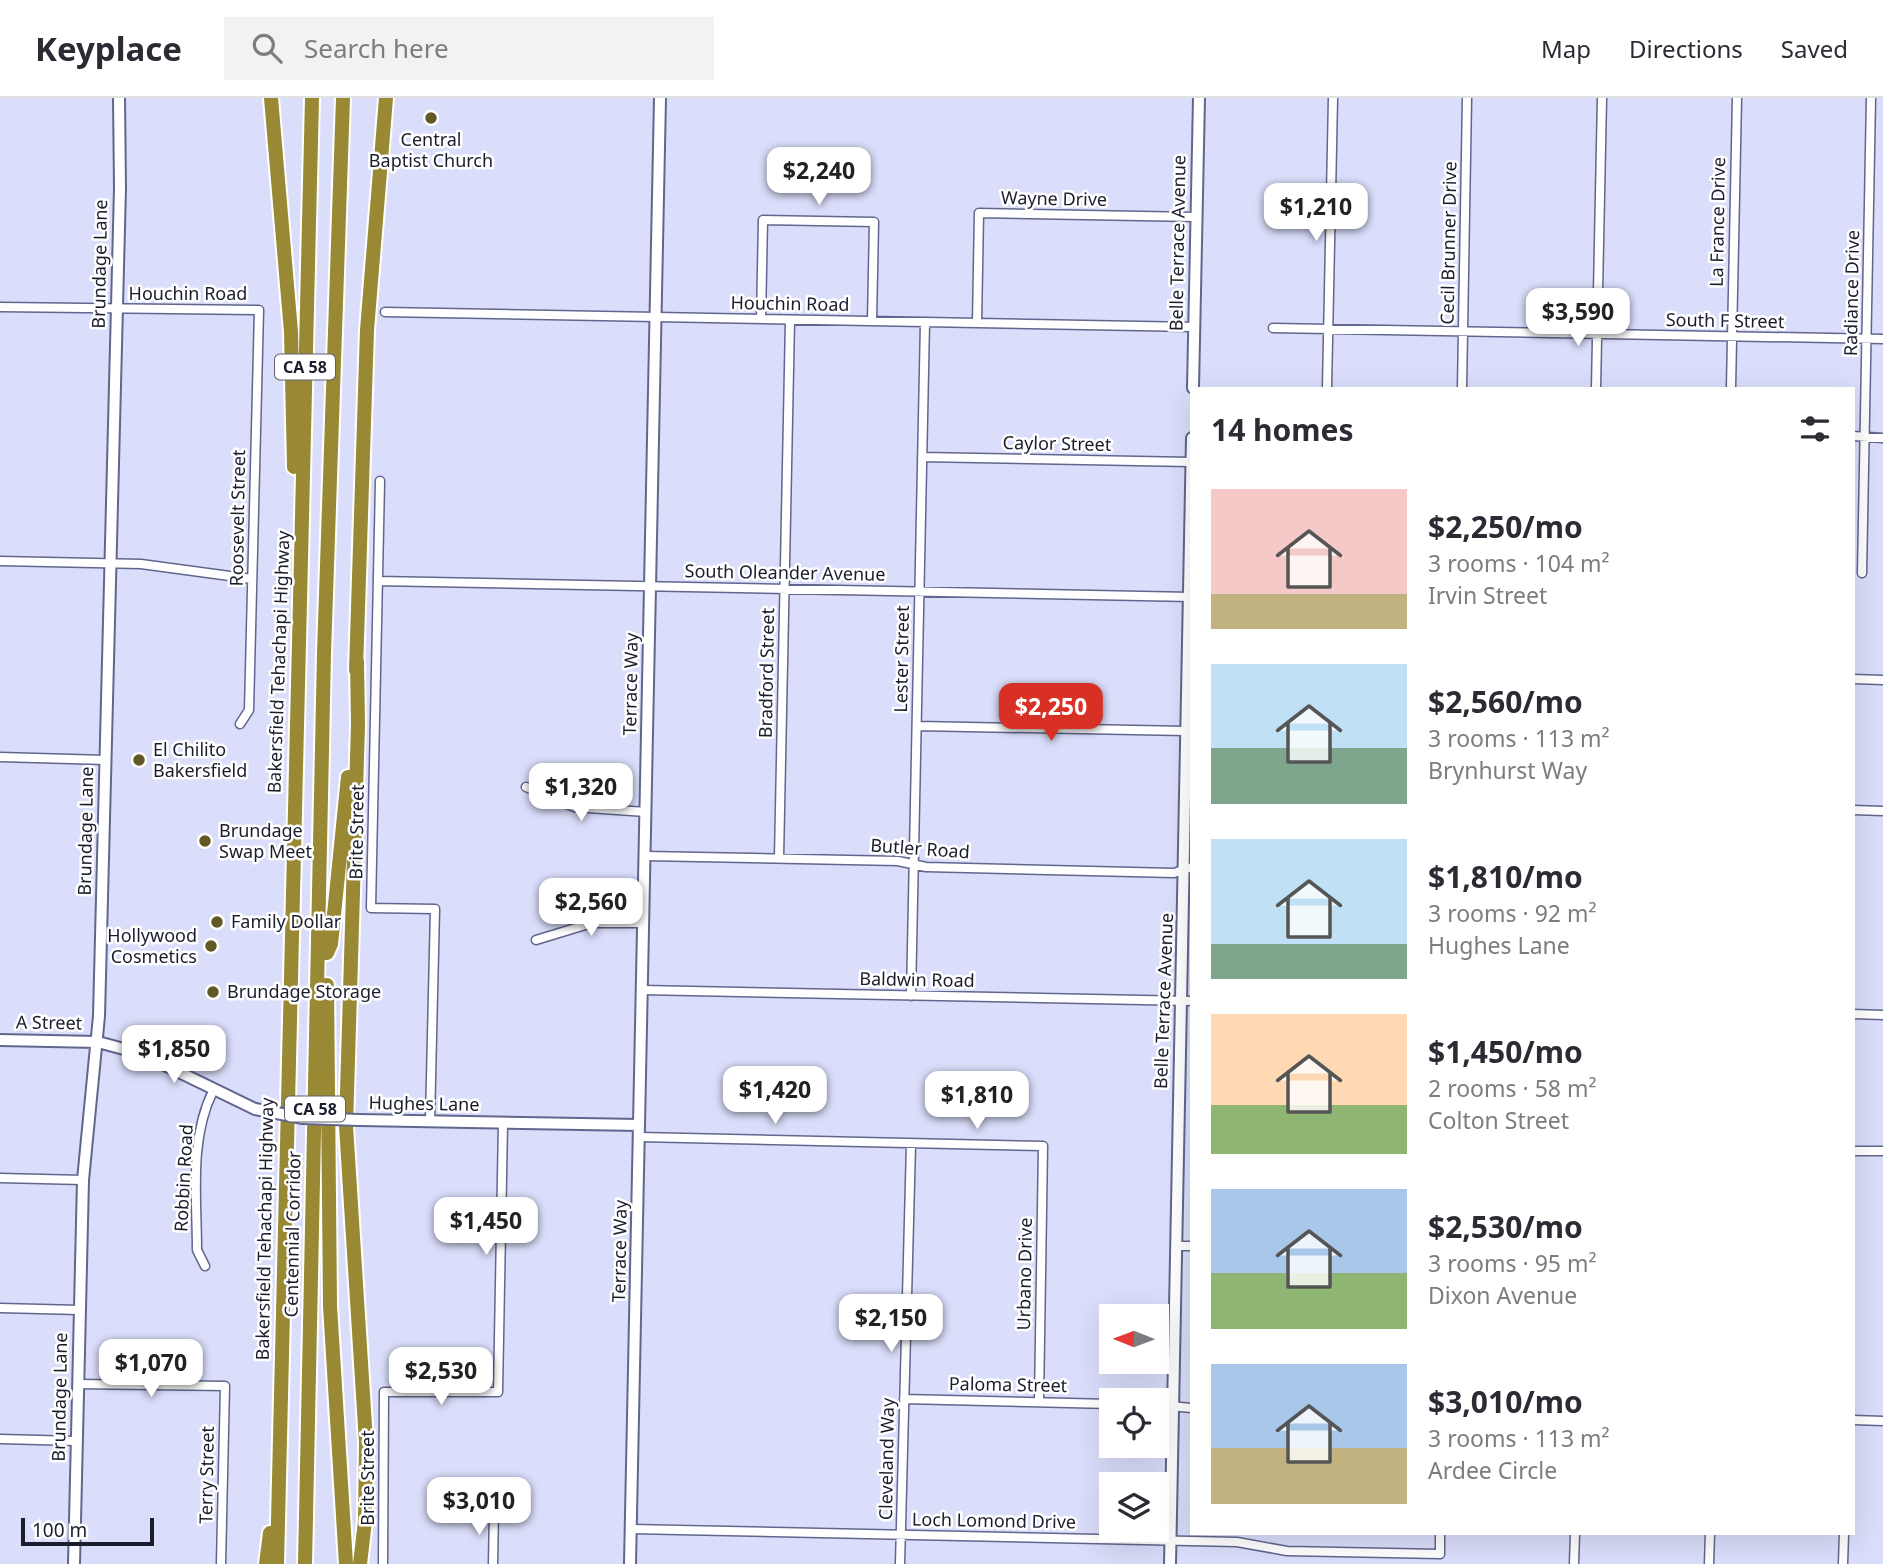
<!DOCTYPE html>
<html lang="en">
<head>
<meta charset="utf-8">
<style>
	:root { --surface:#fff; --page:#f2f2f3; --text:#2b2b33; --muted:#7c7c81; --line:#e1e1e2; --accent:#d93025 }
	body { margin:0; font-family:"Noto Sans",sans-serif; background:var(--page); color:var(--text); height:100vh; display:flex; flex-direction:column; font-size:26px; white-space:nowrap }
	* { box-sizing:border-box; margin:0 }
	p { font-size:23px; color:var(--muted) }
	.icon { flex:none; width:38px; height:38px; fill:none; stroke:currentColor; stroke-width:2; stroke-linecap:round; stroke-linejoin:round }
	.map { position:relative; flex:1; overflow:hidden }
	.panel { position:absolute; left:1190px; top:289px; width:665px; height:1148px; display:flex; flex-direction:column; background:var(--surface); border-radius:0px; box-shadow:0 7px 28px #0002 }
	.panel>* { flex:none }
	.needle { width:46px; rotate:271deg }
	.fabs { position:absolute; left:1099px; top:1206px; display:grid; gap:14px }
	.fabs a { display:grid; place-items:center; width:70px; height:70px; border-radius:0px; background:var(--surface); box-shadow:0 7px 28px #0002; font-size:35px }
	.scale { position:absolute; left:21px; bottom:18px; width:133px; box-sizing:border-box; padding-left:7px; border:4px solid #1b1d2d; border-top:0; font-size:19px; line-height:24px; white-space:nowrap; color:#1b1d2d; -webkit-text-stroke:5px #fff; paint-order:stroke }
	.price { position:absolute; translate:-50% -60px; padding:0 16px; border-radius:14px; background:#fff; color:#222; font-size:23px; line-height:46px; filter:drop-shadow(0 2px 4px #0008) }
	.price::after { content:''; position:absolute; left:50%; top:42px; width:21px; height:16px; margin-left:-10px; background:inherit; clip-path:polygon(0 0,100% 0,50% 100%) }
	.price.active { background:var(--accent); color:#fff }
	ul { padding:0; list-style:none }
	li { display:flex; align-items:center; gap:21px; height:175px; padding:0 21px }
	li span { display:grid; place-items:center; flex:none; width:196px; height:140px; border-radius:0px; color:#555 }
	li>.icon { margin-inline-start:auto }
	span .icon { width:84px; height:84px; fill:#fffc; stroke-width:1 }
	li b { font-size:30px }
	h2 { display:flex; justify-content:space-between; align-items:center; height:84px; padding:0 21px; font-size:30px }
	header { display:flex; align-items:center; gap:42px; box-sizing:border-box; height:98px; padding:0 35px; background:var(--surface); border-bottom:2px solid var(--line) }
	header strong { font-size:33px }
	nav { display:flex; gap:38px; margin-inline-start:auto; font-size:24px }
	.search { width:490px; height:63px; background:var(--page); display:flex; align-items:center; gap:18px; box-sizing:border-box; padding:0 24px; border-radius:0px; color:var(--muted); font-size:26px }
	.map>svg:first-child { display:block }
</style>
</head>
<body>
<header>
<strong>Keyplace</strong>
<div class="search"><svg class="icon" aria-label="search" viewBox="0 0 24 24"><circle cx="10" cy="10" r="6"/><path d="M15 15l6 6"/></svg>Search here</div>
<nav><a>Map</a><a>Directions</a><a>Saved</a></nav>
</header>
<div class="map">
<svg width="1883" height="1466" viewBox="0 0 1883 1466">
	<rect width="100%" height="100%" fill="#dadefa"/>
	<g fill="none" stroke-linecap="round" stroke-linejoin="round">
		<defs>
			<path id="street" d="M0 209 259 212 249 612 240 626
				M385 214 1194 229
				M761 221 763 122 874 124 872 223
				M977 225 979 115 1196 119
				M1273 230 1883 241
				M1327 290 1333 0
				M1462 290 1467 0
				M1596 290 1602 0
				M1731 290 1737 0
				M1853 338 1883 340
				M922 359 1191 364
				M380 383 371 810 435 811 430 1023
				M0 463 141 466 252 481
				M1862 475 1871 0
				M378 483 1192 499
				M1853 581 1883 582
				M917 628 1186 633
				M0 659 106 662
				M526 689 574 709 646 714
				M1853 712 1883 713
				M645 758 898 763 926 769 1174 775 1192 769
				M779 760 790 222
				M536 842 592 825H643
				M642 892 1192 903
				M911 898 925 224
				M1853 916 1883 917
				M639 1039 1043 1048 1039 1304
				M1853 1053H1883
				M0 1080 83 1082
				M1176 1148H1192
				M205 1168 197 1152C197 1100 189 1041 213 993
				M0 1210 80 1212
				M78 1286 225 1288 221 1466
				M904 1301 1111 1306
				M1157 1307 1192 1310
				M1853 1322 1883 1323
				M0 1341 77 1343
				M631 1431 1237 1444 1287 1453 1440 1456V1435
				M383 1466 384 1294H498L503 1025
				M493 1466 494 1412
				M900 1466 911 1046
				M1574 1466 1575 1435
				M1709 1466 1710 1435
				M1843 1466 1844 1435"/>
			<path id="secondary" d="M1193 290 1199 0
				M0 942 98 944 142 956 255 1011
				M359 1022 639 1027
				M74 1466 83 1082 99 918 120 90 119 0
				M630 1466 660 0
				M1170 1466 1192 340"/>
			<path id="highway" d="M271 0 291 234 294 369
				M357 563 358 627 346 1028 366 1344 365 1423 360 1466
				M356 572 367 232 386 0
				M327 855 331 846 348 679
				M327 887 330 1208 346 1466
				M266 1466 270 1435
				M277 1466 312 0
				M305 1466 324 555 343 0"/>
		</defs>
		<use href="#street" stroke="#61668e" stroke-width="11"/>
		<use href="#secondary" stroke="#61668e" stroke-width="14"/>
		<use href="#highway" stroke="#fff" stroke-width="18"/>
		<use href="#street" stroke="#fff" stroke-width="8"/>
		<use href="#secondary" stroke="#fff" stroke-width="10"/>
		<use href="#highway" stroke="#998935" stroke-width="14"/>
		<defs>
			<path id="secondary-bridge" d="M255 1011 303 1020 359 1022"/>
		</defs>
		<use href="#secondary-bridge" stroke="#61668e" stroke-width="14" stroke-linecap="butt"/>
		<use href="#secondary-bridge" stroke="#fff" stroke-width="10"/>
	</g>
	<g fill="#625824" stroke="#fff" stroke-width="2.5">
		<circle cx="431" cy="20" r="7"/>
		<circle cx="139" cy="662" r="7"/>
		<circle cx="205" cy="743" r="7"/>
		<circle cx="217" cy="824" r="7"/>
		<circle cx="211" cy="848" r="7"/>
		<circle cx="213" cy="894" r="7"/>
	</g>
	<g text-anchor="middle" stroke-width="5" stroke-linejoin="round" paint-order="stroke">
		<g fill="#fff" stroke="#5f616c" stroke-width="2">
			<rect x="275" y="256.5" width="60" height="25" rx="5"/>
			<rect x="285" y="998.5" width="60" height="25" rx="5"/>
		</g>
		<g font-size="16" font-weight="bold" fill="#1b1d2d">
			<text x="305" y="275">CA 58</text>
			<text x="315" y="1017">CA 58</text>
		</g>
		<g font-size="18" fill="#1b1d2d" stroke="#fff" text-anchor="start">
			<text x="431" y="48" text-anchor="middle">Central<tspan x="431" dy="21">Baptist Church</tspan></text>
			<text x="153" y="658">El Chilito<tspan x="153" dy="21">Bakersfield</tspan></text>
			<text x="219" y="739">Brundage<tspan x="219" dy="21">Swap Meet</tspan></text>
			<text x="231" y="830">Family Dollar</text>
			<text x="197" y="844" text-anchor="end">Hollywood<tspan x="197" dy="21">Cosmetics</tspan></text>
			<text x="227" y="900">Brundage Storage</text>
		</g>
		<g font-size="18" fill="#1b1d2d" stroke="#fff">
			<text transform="translate(1054 101) rotate(1)" y="6">Wayne Drive</text>
			<text transform="translate(1718 124) rotate(-89)" y="6">La France Drive</text>
			<text transform="translate(1178 145) rotate(-89)" y="6">Belle Terrace Avenue</text>
			<text transform="translate(1449 145) rotate(-89)" y="6">Cecil Brunner Drive</text>
			<text transform="translate(100 166) rotate(-89)" y="6">Brundage Lane</text>
			<text transform="translate(1852 195) rotate(-89)" y="6">Radiance Drive</text>
			<text x="188" y="202">Houchin Road</text>
			<text transform="translate(790 206) rotate(1)" y="6">Houchin Road</text>
			<text transform="translate(1725 223) rotate(1)" y="6">South F Street</text>
			<text transform="translate(1057 346) rotate(1)" y="6">Caylor Street</text>
			<text transform="translate(238 420) rotate(-89)" y="6">Roosevelt Street</text>
			<text transform="translate(785 475) rotate(1)" y="6">South Oleander Avenue</text>
			<text transform="translate(902 561) rotate(-89)" y="6">Lester Street</text>
			<text transform="translate(279 564) rotate(-88)" y="6">Bakersfield Tehachapi Highway</text>
			<text transform="translate(767 575) rotate(-89)" y="6">Bradford Street</text>
			<text transform="translate(631 586) rotate(-89)" y="6">Terrace Way</text>
			<text transform="translate(86 733) rotate(-89)" y="6">Brundage Lane</text>
			<text transform="translate(357 734) rotate(-89)" y="6">Brite Street</text>
			<text transform="translate(920 751) rotate(4)" y="6">Butler Road</text>
			<text transform="translate(917 882) rotate(1)" y="6">Baldwin Road</text>
			<text transform="translate(1164 903) rotate(-88)" y="6">Belle Terrace Avenue</text>
			<text transform="translate(49 925) rotate(1)" y="6">A Street</text>
			<text transform="translate(424 1006) rotate(1)" y="6">Hughes Lane</text>
			<text transform="translate(184 1080) rotate(-87)" y="6">Robbin Road</text>
			<text transform="translate(265 1131) rotate(-89)" y="6">Bakersfield Tehachapi Highway</text>
			<text transform="translate(293 1136) rotate(-89)" y="6">Centennial Corridor</text>
			<text transform="translate(620 1153) rotate(-89)" y="6">Terrace Way</text>
			<text transform="translate(1025 1176) rotate(-89)" y="6">Urbano Drive</text>
			<text transform="translate(1008 1287) rotate(1)" y="6">Paloma Street</text>
			<text transform="translate(60 1299) rotate(-89)" y="6">Brundage Lane</text>
			<text transform="translate(887 1361) rotate(-89)" y="6">Cleveland Way</text>
			<text transform="translate(207 1377) rotate(-89)" y="6">Terry Street</text>
			<text transform="translate(368 1380) rotate(-90)" y="6">Brite Street</text>
			<text transform="translate(994 1423) rotate(1)" y="6">Loch Lomond Drive</text>
		</g>
	</g>
</svg>
<div class="fabs">
<a><svg class="needle" viewBox="-14 -14 28 28"><path d="M0-13l5 13h-10z" fill="#e53935"/><path d="M0 13l5-13h-10z" fill="#7c7c81"/></svg></a>
<a><svg class="icon" aria-label="locate" viewBox="0 0 24 24"><circle cx="12" cy="12" r="6"/><path d="M12 2v4M12 18v4M2 12h4M18 12h4"/></svg></a>
<a><svg class="icon" aria-label="layers" viewBox="0 0 24 24"><path d="M12 4l9 5-9 5-9-5zM3 14l9 5 9-5"/></svg></a>
</div>
<div class="scale">100 m</div>
<b class="price" style="left:819px;top:109px">$2,240</b>
<b class="price" style="left:1316px;top:145px">$1,210</b>
<b class="price" style="left:1578px;top:250px">$3,590</b>
<b class="price active" style="left:1051px;top:645px">$2,250</b>
<b class="price" style="left:581px;top:725px">$1,320</b>
<b class="price" style="left:591px;top:840px">$2,560</b>
<b class="price" style="left:174px;top:987px">$1,850</b>
<b class="price" style="left:775px;top:1028px">$1,420</b>
<b class="price" style="left:977px;top:1033px">$1,810</b>
<b class="price" style="left:486px;top:1159px">$1,450</b>
<b class="price" style="left:891px;top:1256px">$2,150</b>
<b class="price" style="left:151px;top:1301px">$1,070</b>
<b class="price" style="left:441px;top:1309px">$2,530</b>
<b class="price" style="left:479px;top:1439px">$3,010</b>
<section class="panel">
<h2>14 homes<svg class="icon" aria-label="filters" viewBox="0 0 24 24"><path d="M4 7h16M4 17h16"/><circle cx="9" cy="7" r="2"/><circle cx="15" cy="17" r="2"/></svg></h2>
<ul>
<li><span style="background:linear-gradient(#f6c9c9 75%,#c2b280 0)"><svg class="icon" aria-label="home" viewBox="0 0 24 24"><path d="M3 11l9-7 9 7M6 9v11h12V9"/></svg></span><div><b>$2,250/mo</b><p>3 rooms · 104 m²</p><p>Irvin Street</p></div></li>
<li><span style="background:linear-gradient(#bfe0f5 60%,#7fa58c 0)"><svg class="icon" aria-label="home" viewBox="0 0 24 24"><path d="M3 11l9-7 9 7M6 9v11h12V9"/></svg></span><div><b>$2,560/mo</b><p>3 rooms · 113 m²</p><p>Brynhurst Way</p></div></li>
<li><span style="background:linear-gradient(#bfe0f5 75%,#7fa58c 0)"><svg class="icon" aria-label="home" viewBox="0 0 24 24"><path d="M3 11l9-7 9 7M6 9v11h12V9"/></svg></span><div><b>$1,810/mo</b><p>3 rooms · 92 m²</p><p>Hughes Lane</p></div></li>
<li><span style="background:linear-gradient(#ffd9b3 65%,#8fb573 0)"><svg class="icon" aria-label="home" viewBox="0 0 24 24"><path d="M3 11l9-7 9 7M6 9v11h12V9"/></svg></span><div><b>$1,450/mo</b><p>2 rooms · 58 m²</p><p>Colton Street</p></div></li>
<li><span style="background:linear-gradient(#a9c7e8 60%,#8fb573 0)"><svg class="icon" aria-label="home" viewBox="0 0 24 24"><path d="M3 11l9-7 9 7M6 9v11h12V9"/></svg></span><div><b>$2,530/mo</b><p>3 rooms · 95 m²</p><p>Dixon Avenue</p></div></li>
<li><span style="background:linear-gradient(#a9c7e8 60%,#c2b280 0)"><svg class="icon" aria-label="home" viewBox="0 0 24 24"><path d="M3 11l9-7 9 7M6 9v11h12V9"/></svg></span><div><b>$3,010/mo</b><p>3 rooms · 113 m²</p><p>Ardee Circle</p></div></li>
</ul>
</section>
</div>
</body>
</html>
